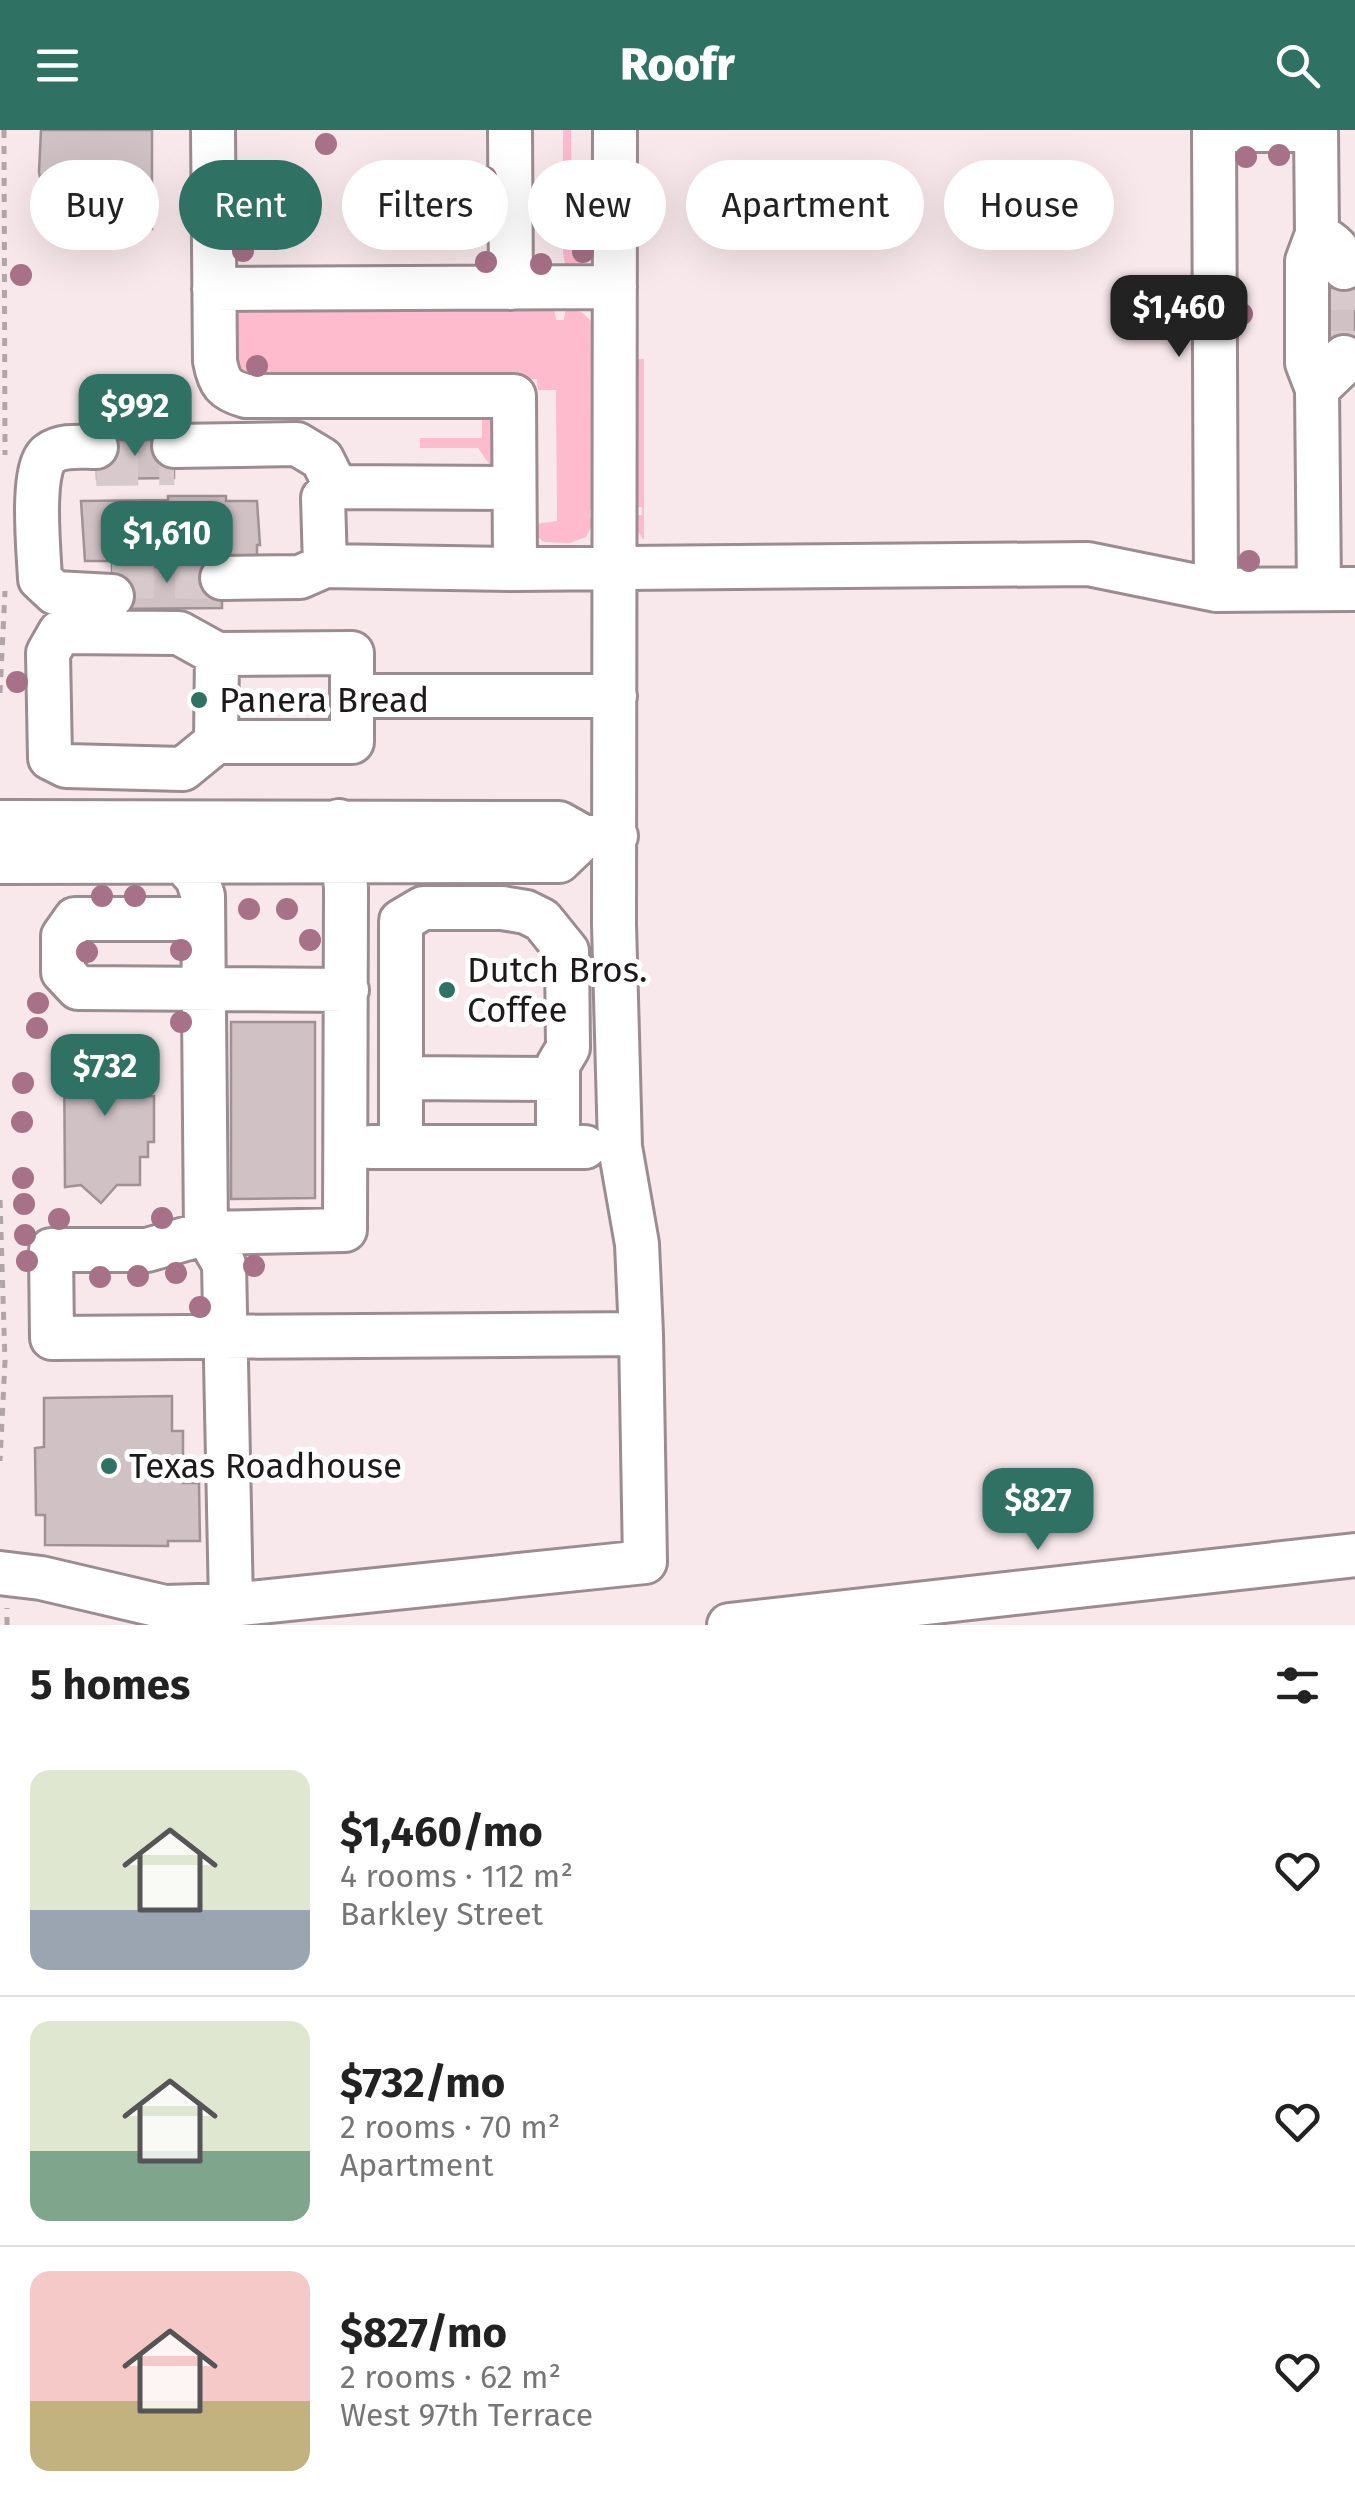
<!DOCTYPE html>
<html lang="en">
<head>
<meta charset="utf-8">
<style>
	:root { --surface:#fff; --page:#f6f6f6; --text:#222; --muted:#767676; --line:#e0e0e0; --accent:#2f7264 }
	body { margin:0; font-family:"Fira Sans",sans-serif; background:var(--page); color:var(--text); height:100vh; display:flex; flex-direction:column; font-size:38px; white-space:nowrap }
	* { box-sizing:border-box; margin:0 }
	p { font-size:32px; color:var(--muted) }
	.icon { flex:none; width:55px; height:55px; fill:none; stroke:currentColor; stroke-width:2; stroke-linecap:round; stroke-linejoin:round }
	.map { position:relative; height:1495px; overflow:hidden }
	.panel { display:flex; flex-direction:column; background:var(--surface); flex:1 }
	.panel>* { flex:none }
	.hud { position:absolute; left:30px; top:30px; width:1295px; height:90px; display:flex; gap:20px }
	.price { position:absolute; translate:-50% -85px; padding:0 22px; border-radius:20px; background:var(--accent); color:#fff; font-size:32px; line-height:65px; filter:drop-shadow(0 2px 5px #0008) }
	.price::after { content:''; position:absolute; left:50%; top:60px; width:30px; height:22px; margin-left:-15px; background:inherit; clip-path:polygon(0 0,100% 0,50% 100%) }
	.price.selected { background:#222; color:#fff }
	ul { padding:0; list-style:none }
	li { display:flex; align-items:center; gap:30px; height:250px; padding:0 30px }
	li+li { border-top:2px solid var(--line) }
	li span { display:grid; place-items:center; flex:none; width:280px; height:200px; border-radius:20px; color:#555 }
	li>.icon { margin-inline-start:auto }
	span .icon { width:120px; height:120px; fill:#fffc; stroke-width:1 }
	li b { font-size:42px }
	h2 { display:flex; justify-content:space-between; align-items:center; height:120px; padding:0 30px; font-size:42px }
	.pill { padding:0 35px; border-radius:45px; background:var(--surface); box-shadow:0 10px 40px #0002; font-size:35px; line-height:90px }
	.pill.selected { background:var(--accent); color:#fff }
	header { display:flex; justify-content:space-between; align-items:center; height:130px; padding:0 30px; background:var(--accent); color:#fff; font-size:45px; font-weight:800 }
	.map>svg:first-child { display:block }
</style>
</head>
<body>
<header><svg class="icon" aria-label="menu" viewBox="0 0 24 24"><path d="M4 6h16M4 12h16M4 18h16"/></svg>Roofr<svg class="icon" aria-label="search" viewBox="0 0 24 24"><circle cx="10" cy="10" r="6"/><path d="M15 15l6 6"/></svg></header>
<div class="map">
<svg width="1355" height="1495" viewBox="0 0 1355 1495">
	<rect width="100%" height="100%" fill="#f8e8ec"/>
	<path fill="#febbce" d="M563 0H571L572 111H593L596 121 580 135 566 139 563 123Z
		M553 173 556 190H564L566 176 583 183 594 194 597 379H590V387H596L586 407 570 413 544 412 539 408 536 394 557 391 556 260H538L537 249 236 245 232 176Z
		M632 229H644V410L635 398V385H642V377H635Z
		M482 285 491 287 494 293V341L478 318H420V308H482Z"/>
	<path fill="#d0c1c5" stroke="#9f9195" stroke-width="2.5" d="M41 0H152V99L38 94 39 60H46V53H41L39 42Z
		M1325 138H1355V227H1326Z
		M96 310H174V348L97 349Z
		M168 366H226V371H257L260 415H257V431H185V437H147V431H85L81 371 168 370Z
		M112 431H147V437H185V431H222V478L112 479Z
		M231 892H315V1068L231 1069Z
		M99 906 115 923H138V952H148L149 966H154V1012H148V1027H140V1055H117L101 1073 81 1055 65 1057 64 921 81 924Z
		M172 1266V1301H183V1353H199L200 1411H168V1416L45 1415V1385H36L35 1318 44 1317V1268Z"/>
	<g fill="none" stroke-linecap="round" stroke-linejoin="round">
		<path stroke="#d7c9cc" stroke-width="42" stroke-dasharray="42 21" stroke-linecap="butt" d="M1344 138V227
			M96 335 174 334
			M112 447 222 448"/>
		<defs>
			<path id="minor" d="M213 0 215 231C219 253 224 260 246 266H514L515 439
				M510 0 511 158
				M1317 104C1332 113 1342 119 1344 138
				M214 159 615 157
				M1317 259 1341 236 1344 227
				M174 316 297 314 322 329 336 357
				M96 317C82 317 62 314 49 324 30 338 39 424 40 449L55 463 112 466
				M514 358 336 357 323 368 325 436 515 439 1088 434 1216 460 1355 459
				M222 448 300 447 325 436
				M1216 460 1214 0H1316L1317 104 1307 131V233L1317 259 1319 459
				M352 523V612H216L217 524Z
				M352 566H615
				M216 612 183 639 66 636 50 628 48 523 60 502 179 503 217 524
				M339 691 346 758 345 1100 206 1103 147 1120H51L52 1208 641 1204
				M0 692 559 693 584 707 616 706
				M182 731 197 748 203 766 206 1103 224 1134 231 1475
				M0 732 559 731 584 707
				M203 789H75L63 806V842L78 858 347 860
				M401 948 558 949
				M371 1017H585
				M401 1017V791L423 778H502L526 782 542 790 567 821 568 918 558 935V1017
				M0 1443 41 1448 165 1477 231 1475 645 1432 641 1204 637 1114 620 1017 614 794 615 0
				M729 1495 1355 1425"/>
		</defs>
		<use href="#minor" stroke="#9a8c90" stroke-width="48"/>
		<path stroke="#b2a5a8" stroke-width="5" stroke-dasharray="8 8" stroke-linecap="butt" d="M4 0 5 325
			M0 563 5 461
			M0 1070 5 1231 0 1331
			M7 1495V1478"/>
		<use href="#minor" stroke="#fff" stroke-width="42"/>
	</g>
	<g fill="#a77187">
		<circle cx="326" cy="14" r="11"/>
		<circle cx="1279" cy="25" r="11"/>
		<circle cx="1246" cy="27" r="11"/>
		<circle cx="236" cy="46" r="11"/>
		<circle cx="486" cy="47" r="11"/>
		<circle cx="237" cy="98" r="11"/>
		<circle cx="486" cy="98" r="11"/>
		<circle cx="243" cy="121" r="11"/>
		<circle cx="583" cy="122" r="11"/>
		<circle cx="486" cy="132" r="11"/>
		<circle cx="541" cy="134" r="11"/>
		<circle cx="21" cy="145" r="11"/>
		<circle cx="1242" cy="184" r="11"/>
		<circle cx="257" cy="236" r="11"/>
		<circle cx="1249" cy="431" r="11"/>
		<circle cx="17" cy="552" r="11"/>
		<circle cx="102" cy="766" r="11"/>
		<circle cx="135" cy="766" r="11"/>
		<circle cx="249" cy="779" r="11"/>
		<circle cx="287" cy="779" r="11"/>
		<circle cx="310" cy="810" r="11"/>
		<circle cx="181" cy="820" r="11"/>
		<circle cx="87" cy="822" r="11"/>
		<circle cx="38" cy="873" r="11"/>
		<circle cx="181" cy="892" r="11"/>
		<circle cx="37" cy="898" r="11"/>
		<circle cx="23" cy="953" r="11"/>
		<circle cx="22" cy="992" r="11"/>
		<circle cx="23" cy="1048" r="11"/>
		<circle cx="24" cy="1074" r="11"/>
		<circle cx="162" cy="1088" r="11"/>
		<circle cx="59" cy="1089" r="11"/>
		<circle cx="25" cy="1105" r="11"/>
		<circle cx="27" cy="1131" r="11"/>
		<circle cx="254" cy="1136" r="11"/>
		<circle cx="176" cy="1143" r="11"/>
		<circle cx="138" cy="1146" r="11"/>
		<circle cx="100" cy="1147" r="11"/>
		<circle cx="200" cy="1177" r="11"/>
	</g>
	<g fill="#2f7264" stroke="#fff" stroke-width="4">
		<circle cx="199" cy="570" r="10"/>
		<circle cx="447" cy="860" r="10"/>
		<circle cx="109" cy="1336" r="10"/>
	</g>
	<g text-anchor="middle" stroke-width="10" stroke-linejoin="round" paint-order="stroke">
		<g font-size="35" fill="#1e191a" stroke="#fff" text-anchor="start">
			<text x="219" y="582">Panera Bread</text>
			<text x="467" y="852">Dutch Bros.<tspan x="467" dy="40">Coffee</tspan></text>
			<text x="129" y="1348">Texas Roadhouse</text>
		</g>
	</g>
</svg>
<b class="price selected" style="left:1179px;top:230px">$1,460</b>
<b class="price" style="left:135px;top:329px">$992</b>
<b class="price" style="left:167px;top:456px">$1,610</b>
<b class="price" style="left:105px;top:989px">$732</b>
<b class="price" style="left:1038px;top:1423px">$827</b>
<div class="hud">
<a class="pill">Buy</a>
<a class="pill selected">Rent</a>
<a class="pill">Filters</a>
<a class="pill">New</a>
<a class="pill">Apartment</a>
<a class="pill">House</a>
</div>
</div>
<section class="panel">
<h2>5 homes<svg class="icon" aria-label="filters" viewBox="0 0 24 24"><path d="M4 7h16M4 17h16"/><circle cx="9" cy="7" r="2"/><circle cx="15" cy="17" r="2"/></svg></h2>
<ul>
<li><span style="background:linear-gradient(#dfe7d0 70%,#9aa5b1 0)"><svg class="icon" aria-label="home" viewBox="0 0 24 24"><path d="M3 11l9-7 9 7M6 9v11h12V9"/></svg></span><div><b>$1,460/mo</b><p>4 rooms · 112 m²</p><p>Barkley Street</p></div><svg class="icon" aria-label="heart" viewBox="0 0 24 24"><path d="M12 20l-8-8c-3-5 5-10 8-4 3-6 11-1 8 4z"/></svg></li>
<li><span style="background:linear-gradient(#dfe7d0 65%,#7fa58c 0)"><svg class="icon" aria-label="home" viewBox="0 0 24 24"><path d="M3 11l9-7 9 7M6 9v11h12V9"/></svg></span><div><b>$732/mo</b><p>2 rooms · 70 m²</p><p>Apartment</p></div><svg class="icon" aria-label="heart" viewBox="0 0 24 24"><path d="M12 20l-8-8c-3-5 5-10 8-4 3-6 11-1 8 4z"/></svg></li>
<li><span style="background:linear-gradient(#f6c9c9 65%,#c2b280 0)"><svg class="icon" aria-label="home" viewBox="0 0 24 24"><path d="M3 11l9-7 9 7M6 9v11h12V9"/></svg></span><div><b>$827/mo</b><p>2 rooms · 62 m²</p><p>West 97th Terrace</p></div><svg class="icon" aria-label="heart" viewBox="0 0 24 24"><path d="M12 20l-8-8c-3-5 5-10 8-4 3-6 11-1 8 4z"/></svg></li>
</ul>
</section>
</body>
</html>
